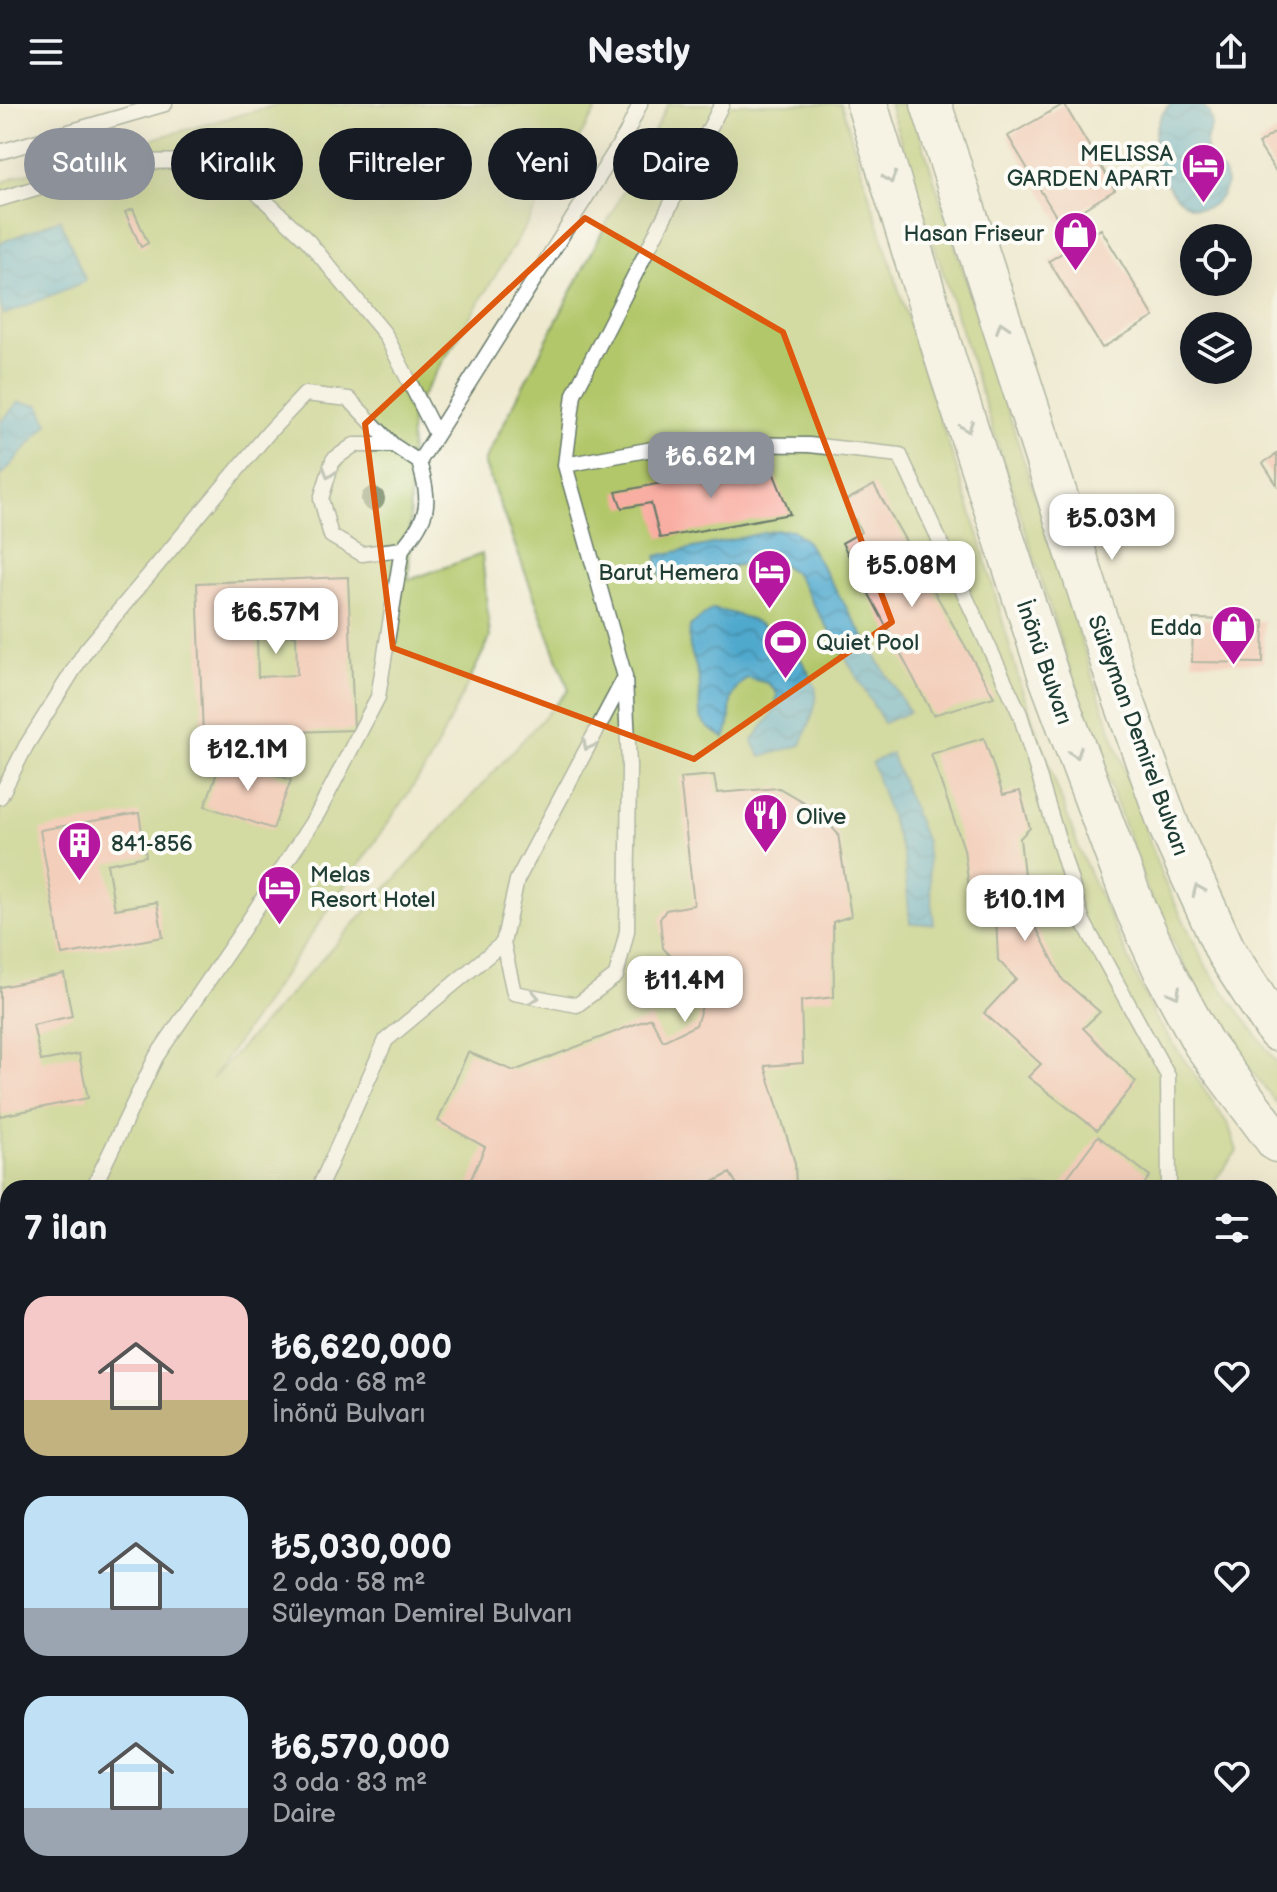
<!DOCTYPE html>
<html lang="tr">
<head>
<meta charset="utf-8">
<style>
	:root { --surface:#171b24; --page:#20242c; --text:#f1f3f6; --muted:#9ea1a6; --accent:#8c9099 }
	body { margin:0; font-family:"Balsamiq Sans",sans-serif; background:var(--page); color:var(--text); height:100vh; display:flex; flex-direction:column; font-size:30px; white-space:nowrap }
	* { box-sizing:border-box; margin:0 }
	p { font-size:26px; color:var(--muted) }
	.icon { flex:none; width:44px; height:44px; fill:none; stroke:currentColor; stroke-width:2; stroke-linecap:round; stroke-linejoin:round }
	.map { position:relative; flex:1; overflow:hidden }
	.details { position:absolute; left:0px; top:1076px; width:1278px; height:712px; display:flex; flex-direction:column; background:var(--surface); border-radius:24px 24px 0 0; box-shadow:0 8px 32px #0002 }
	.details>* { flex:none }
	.hud { position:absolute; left:24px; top:24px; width:800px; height:72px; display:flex; gap:16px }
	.fabs { position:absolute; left:1180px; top:120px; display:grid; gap:16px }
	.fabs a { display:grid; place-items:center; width:72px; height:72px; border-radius:50%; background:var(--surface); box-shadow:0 8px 32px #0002; font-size:40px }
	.price { position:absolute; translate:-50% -68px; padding:0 18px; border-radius:16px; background:#fff; color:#222; font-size:26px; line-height:52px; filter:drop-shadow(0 2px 4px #0008) }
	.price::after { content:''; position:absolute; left:50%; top:48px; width:24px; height:18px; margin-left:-12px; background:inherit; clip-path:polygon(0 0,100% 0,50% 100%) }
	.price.active { background:var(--accent); color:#fff }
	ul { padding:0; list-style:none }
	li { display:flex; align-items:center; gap:24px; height:200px; padding:0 24px }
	li span { display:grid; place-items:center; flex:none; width:224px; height:160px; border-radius:24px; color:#555 }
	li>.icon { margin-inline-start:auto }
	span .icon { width:96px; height:96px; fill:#fffc; stroke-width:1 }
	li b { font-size:34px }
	h2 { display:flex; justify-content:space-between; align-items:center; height:96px; padding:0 24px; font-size:34px }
	.pill { padding:0 28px; border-radius:36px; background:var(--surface); box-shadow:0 8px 32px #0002; font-size:28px; line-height:72px }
	.pill.active { background:var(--accent); color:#fff }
	header { display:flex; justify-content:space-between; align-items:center; height:104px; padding:0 24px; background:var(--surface); font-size:36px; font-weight:700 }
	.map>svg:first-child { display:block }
</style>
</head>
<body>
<header><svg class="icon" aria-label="menu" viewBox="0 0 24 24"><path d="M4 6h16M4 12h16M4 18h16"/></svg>Nestly<svg class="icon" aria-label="share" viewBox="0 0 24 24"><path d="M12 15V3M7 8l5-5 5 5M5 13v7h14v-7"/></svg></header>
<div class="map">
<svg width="1277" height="1788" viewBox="0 0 1277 1788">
	<defs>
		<pattern id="water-waves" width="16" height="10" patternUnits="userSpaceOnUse" patternTransform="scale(2)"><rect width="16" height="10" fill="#50a9cd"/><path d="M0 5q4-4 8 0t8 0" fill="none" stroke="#428ba7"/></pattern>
	</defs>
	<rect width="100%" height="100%" fill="#fdfcf7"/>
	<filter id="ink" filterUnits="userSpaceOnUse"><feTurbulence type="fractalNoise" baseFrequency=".0125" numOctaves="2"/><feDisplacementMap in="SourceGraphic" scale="16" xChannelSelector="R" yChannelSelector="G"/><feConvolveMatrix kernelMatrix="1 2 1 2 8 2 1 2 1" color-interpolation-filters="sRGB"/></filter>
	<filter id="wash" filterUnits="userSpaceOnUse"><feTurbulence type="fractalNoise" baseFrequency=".006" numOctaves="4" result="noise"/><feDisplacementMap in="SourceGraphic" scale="32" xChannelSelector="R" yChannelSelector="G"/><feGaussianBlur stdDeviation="1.8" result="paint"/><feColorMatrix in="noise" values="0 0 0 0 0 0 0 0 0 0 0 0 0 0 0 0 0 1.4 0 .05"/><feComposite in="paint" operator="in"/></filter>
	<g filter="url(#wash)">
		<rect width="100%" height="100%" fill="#eee9cf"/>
		<path fill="#b2c76b" stroke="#688250" stroke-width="2" d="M280 0H600L411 310 409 476 482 450 490 534 429 659 212 975 569 586 484 358 668 0H841L924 267 980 435 1020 580 1081 750 1155 913 1229 1022 1237 1047 1209 1084H8V1780H648L641 1788H0V80L14 73Z
			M889 0H910L1094 577 1162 773 1207 864 1277 959V1000L1229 937 1192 876 1149 791 1076 585Z"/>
		<path fill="url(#water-waves)" stroke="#387380" stroke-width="2" d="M1170 0H1201L1209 9 1212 21C1202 41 1203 57 1224 68 1228 79 1226 87 1218 96 1185 132 1127 45 1170 0Z
			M60 115 86 177 4 211 0 201V139Z
			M18 298 40 301 48 320 0 373V319Z
			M777 426H793L807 438 909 608 884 619 795 469 778 458 761 457 661 475 656 452Z
			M712 505C754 511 794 534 811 574 812 578 815 581 816 586 818 603 807 625 801 641L761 653 752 637 776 605 777 589 768 579 747 574C720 597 737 607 725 634 685 615 706 600 698 571 693 548 687 548 690 522Z
			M891 649 926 738 934 820 910 819 904 754 872 659Z"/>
		<g id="blocks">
			<path fill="#f9aea3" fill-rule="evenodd" d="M1064 0 1115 86 1060 119 1008 32Z
				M1277 27V69L1258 40Z
				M133 105 148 139 141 143 125 108Z
				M1101 125 1154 213 1102 244 1049 157Z
				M1277 350V381L1263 359Z
				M769 358 790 410 660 434 651 399 622 404 616 388Z
				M874 381 994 593 933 611 842 439 861 428 845 397Z
				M348 473 354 626 203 631 197 479ZM296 531 297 571 258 573 257 533Z
				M1193 515 1264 517 1263 559 1192 558Z
				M984 634 1003 691 1020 687 1030 724 1020 734 1028 808 1063 876 1100 908 1083 924 1136 978 1097 1026 1028 973 1041 960 984 909 1016 875 998 856 996 814 973 815 964 745 931 650Z
				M223 652 291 676 273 725 205 702Z
				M714 671 717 689 779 684 817 706 838 730 851 812 833 818 834 893 801 897 803 959 765 962 795 1059 796 1084H739L730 1069 702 1084H631L627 1074 604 1084H467L485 1043 438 1017 468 948 514 967 651 914 663 937 696 921 703 899 680 882 678 860 663 844 660 815 666 806 694 801 680 674Z
				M139 709 146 752 107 760 115 805 157 798 163 833 62 851 40 726Z
				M64 870 72 912 33 921 41 957 79 950 88 994 0 1012V883Z
				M1098 1032 1150 1072 1141 1084 1060 1083Z
				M3 1108 8 1126V1152L0 1154V1109Z
				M0 1460 8 1461V1780H48L47 1788H0Z
				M260 1780H481L462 1788H238Z
				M798 1780H927L923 1788H794Z"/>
		</g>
	</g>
	<g filter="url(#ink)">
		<use href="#blocks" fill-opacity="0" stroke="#67796a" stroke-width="2"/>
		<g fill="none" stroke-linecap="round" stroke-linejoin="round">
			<defs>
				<path id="service" d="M0 48 165 0
					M0 95 121 58 223 57 308 137 385 230 436 330
					M393 341H354L333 356 321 395 331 432 362 450 402 445C430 411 431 400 419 358
					M565 361 680 340 809 341 900 351 1020 610 1083 817 1168 972 1169 1084
					M625 573 517 776 503 839 514 889 577 901 616 872 627 827 629 662 625 573 565 361 574 290 722 0
					M0 693 26 642 86 546 269 328 305 290 349 295 393 341 419 358 626 30 640 0
					M93 1084 156 953 238 833 318 709 378 593 402 445
					M319 1084 386 936 503 839
					M8 1345V1378
					M0 1405H8
					M132 1788 136 1780"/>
				<path id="minor" d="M1270 1131 1277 1124
					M668 1788 675 1780
					M1018 1788 1022 1782"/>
				<path id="secondary" d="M867 0 948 263 1049 573 1136 806 1166 871 1203 939 1277 1038
					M931 0 1116 574 1170 725 1226 848 1277 927"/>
			</defs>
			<use href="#service" stroke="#67796a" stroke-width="17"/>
			<use href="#minor" stroke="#67796a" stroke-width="31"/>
			<use href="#secondary" stroke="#67796a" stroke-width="43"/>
			<use href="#service" stroke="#fff" stroke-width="14"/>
			<use href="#minor" stroke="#fff" stroke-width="28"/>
			<use href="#secondary" stroke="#fff" stroke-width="40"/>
		</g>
		<circle fill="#909e81" cx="373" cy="395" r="12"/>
		<defs><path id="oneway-chevron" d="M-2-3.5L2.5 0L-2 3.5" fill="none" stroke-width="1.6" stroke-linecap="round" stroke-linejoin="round" transform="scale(2)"/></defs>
		<g stroke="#8f9e9a">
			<use href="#oneway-chevron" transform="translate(890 74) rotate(73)"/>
			<use href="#oneway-chevron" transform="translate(1002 223) rotate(-108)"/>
			<use href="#oneway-chevron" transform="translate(967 323) rotate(72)"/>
			<use href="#oneway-chevron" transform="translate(329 369) rotate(108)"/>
			<use href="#oneway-chevron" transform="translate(588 641) rotate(118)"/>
			<use href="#oneway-chevron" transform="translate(1076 649) rotate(70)"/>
			<use href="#oneway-chevron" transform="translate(1198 786) rotate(-114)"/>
			<use href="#oneway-chevron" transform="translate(1175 889) rotate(62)"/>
			<use href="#oneway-chevron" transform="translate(534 893) rotate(11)"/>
		</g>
	</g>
	<path d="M0 0H1277V1788H0ZM585 114 783 228 892 518 694 655 393 544 365 320Z" fill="#eee9cf" fill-opacity=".55" fill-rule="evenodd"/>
	<path fill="none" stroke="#de580e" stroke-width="6" stroke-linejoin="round" d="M585 114 783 228 892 518 694 655 393 544 365 320Z"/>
	<defs>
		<symbol id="hotel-pin" viewBox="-11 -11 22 30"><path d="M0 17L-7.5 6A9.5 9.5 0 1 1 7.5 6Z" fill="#b5179e" stroke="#fdfcf7"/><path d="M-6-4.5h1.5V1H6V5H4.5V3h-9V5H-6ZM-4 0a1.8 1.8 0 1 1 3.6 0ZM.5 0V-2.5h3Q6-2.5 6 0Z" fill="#fff"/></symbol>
		<symbol id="shop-pin" viewBox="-11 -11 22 30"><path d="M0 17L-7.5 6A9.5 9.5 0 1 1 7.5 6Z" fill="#b5179e" stroke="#fdfcf7"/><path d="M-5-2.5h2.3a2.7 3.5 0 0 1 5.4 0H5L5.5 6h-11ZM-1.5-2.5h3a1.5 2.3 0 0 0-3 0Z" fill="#fff"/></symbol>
		<symbol id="stadium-pin" viewBox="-11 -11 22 30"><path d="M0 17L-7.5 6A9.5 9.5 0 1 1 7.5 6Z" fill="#b5179e" stroke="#fdfcf7"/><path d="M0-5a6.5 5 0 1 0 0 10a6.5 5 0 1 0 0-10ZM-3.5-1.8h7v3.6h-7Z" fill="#fff"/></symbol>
		<symbol id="restaurant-pin" viewBox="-11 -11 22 30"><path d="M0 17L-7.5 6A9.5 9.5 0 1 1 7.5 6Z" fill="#b5179e" stroke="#fdfcf7"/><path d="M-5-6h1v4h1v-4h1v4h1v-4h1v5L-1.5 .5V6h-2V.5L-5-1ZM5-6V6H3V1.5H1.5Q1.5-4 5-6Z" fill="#fff"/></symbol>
		<symbol id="building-pin" viewBox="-11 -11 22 30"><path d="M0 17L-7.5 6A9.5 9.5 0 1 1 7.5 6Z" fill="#b5179e" stroke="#fdfcf7"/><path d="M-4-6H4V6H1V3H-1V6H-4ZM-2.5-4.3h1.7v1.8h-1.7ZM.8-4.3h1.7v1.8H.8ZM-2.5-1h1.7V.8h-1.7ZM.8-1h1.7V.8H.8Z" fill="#fff"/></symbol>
	</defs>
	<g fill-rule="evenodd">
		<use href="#hotel-pin" x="1178" y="36" width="51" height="69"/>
		<use href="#shop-pin" x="1050" y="104" width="51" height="69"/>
		<use href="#hotel-pin" x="744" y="442" width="51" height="69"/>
		<use href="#shop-pin" x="1208" y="498" width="51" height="69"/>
		<use href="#stadium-pin" x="760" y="512" width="51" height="69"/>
		<use href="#restaurant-pin" x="740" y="686" width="51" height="69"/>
		<use href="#building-pin" x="54" y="714" width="51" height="69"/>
		<use href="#hotel-pin" x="254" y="758" width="51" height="69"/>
	</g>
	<g text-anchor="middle" stroke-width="8" stroke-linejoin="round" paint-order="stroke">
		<g font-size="22" fill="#1f3d34" stroke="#fdfcf7" text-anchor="end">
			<text x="1173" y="57">MELISSA<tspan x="1173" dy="25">GARDEN APART</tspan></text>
			<text x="1044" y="137">Hasan Friseur</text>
			<text x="739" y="476">Barut Hemera</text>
			<text x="1202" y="531">Edda</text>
			<text x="816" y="546" text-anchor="start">Quiet Pool</text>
			<text x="796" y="720" text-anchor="start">Olive</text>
			<text x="111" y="747" text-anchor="start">841-856</text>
			<text x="310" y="778" text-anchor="start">Melas<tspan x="310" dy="25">Resort Hotel</tspan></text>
		</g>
		<g font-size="22" fill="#1f3d34" stroke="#fdfcf7">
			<text transform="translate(1045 558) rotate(71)" y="8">İnönü Bulvarı</text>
			<text transform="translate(1139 631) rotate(70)" y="8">Süleyman Demirel Bulvarı</text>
		</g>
	</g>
</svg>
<div class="fabs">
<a><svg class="icon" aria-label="locate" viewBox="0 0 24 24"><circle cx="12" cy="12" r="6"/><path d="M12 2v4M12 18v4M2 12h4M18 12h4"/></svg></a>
<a><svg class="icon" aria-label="layers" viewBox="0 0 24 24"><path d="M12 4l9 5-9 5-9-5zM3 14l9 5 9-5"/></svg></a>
</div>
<b class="price active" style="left:711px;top:396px">₺6.62M</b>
<b class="price" style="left:1112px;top:458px">₺5.03M</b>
<b class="price" style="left:912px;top:505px">₺5.08M</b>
<b class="price" style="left:276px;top:552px">₺6.57M</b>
<b class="price" style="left:248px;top:689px">₺12.1M</b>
<b class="price" style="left:1025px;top:839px">₺10.1M</b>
<b class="price" style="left:685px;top:920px">₺11.4M</b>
<div class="hud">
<a class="pill active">Satılık</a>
<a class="pill">Kiralık</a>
<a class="pill">Filtreler</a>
<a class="pill">Yeni</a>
<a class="pill">Daire</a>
</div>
<section class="details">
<h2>7 ilan<svg class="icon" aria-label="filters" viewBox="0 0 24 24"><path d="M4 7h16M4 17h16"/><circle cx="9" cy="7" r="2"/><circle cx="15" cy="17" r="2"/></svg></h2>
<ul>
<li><span style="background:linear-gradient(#f6c9c9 65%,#c2b280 0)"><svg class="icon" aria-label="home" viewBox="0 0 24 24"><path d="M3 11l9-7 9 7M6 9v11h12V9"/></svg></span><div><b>₺6,620,000</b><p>2 oda · 68 m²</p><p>İnönü Bulvarı</p></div><svg class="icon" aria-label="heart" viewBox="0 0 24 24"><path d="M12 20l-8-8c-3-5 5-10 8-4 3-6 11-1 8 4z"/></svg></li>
<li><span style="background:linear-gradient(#bfe0f5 70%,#9aa5b1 0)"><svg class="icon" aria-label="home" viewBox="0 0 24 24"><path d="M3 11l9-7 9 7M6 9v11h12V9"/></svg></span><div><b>₺5,030,000</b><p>2 oda · 58 m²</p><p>Süleyman Demirel Bulvarı</p></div><svg class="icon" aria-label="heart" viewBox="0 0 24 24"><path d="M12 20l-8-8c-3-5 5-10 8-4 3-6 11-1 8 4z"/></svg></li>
<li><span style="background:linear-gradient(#bfe0f5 70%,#9aa5b1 0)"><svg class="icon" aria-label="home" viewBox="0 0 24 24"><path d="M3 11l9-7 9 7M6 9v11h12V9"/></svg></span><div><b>₺6,570,000</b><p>3 oda · 83 m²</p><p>Daire</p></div><svg class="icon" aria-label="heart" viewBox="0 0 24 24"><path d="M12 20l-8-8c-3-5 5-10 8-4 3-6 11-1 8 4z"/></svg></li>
</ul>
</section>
</div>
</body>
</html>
